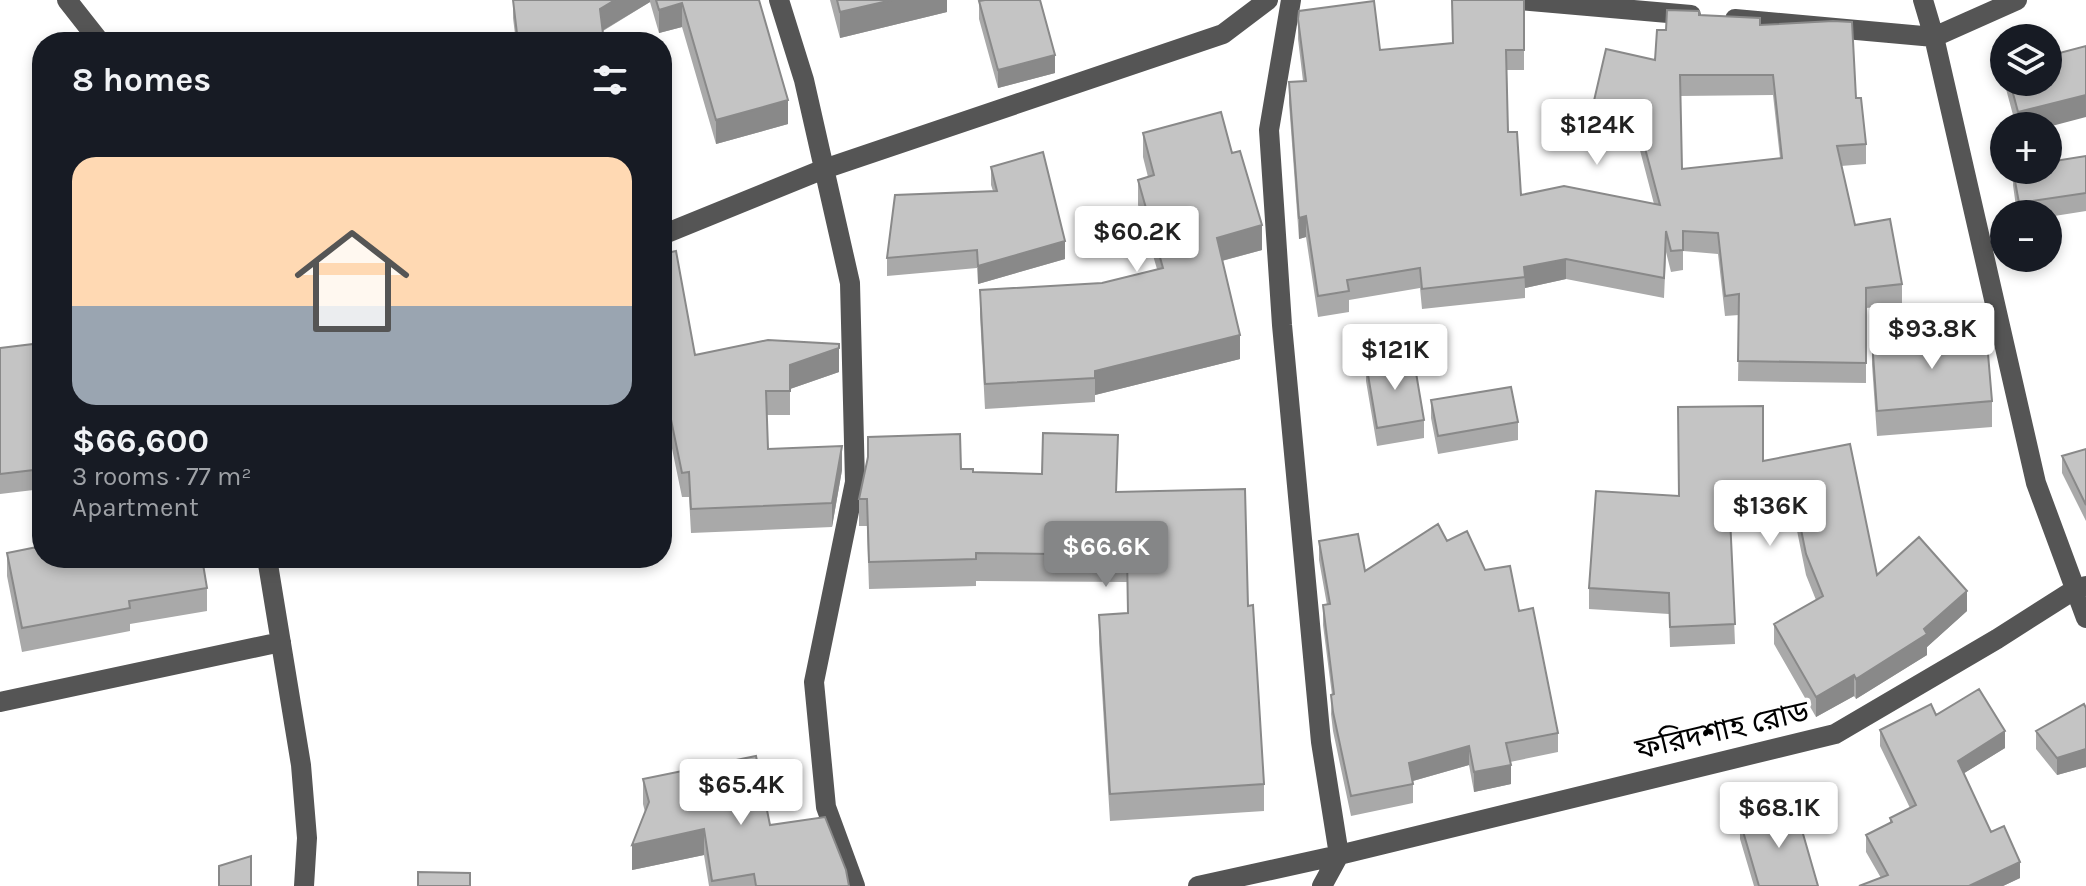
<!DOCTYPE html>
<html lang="en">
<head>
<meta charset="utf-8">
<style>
	:root { --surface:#171b24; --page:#20242c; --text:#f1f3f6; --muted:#9ea1a6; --accent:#858687 }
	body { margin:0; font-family:Karla,"Noto Sans Bengali",sans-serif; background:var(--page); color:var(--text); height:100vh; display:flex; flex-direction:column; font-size:30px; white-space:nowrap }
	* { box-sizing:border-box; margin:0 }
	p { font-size:26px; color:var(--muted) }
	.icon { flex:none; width:44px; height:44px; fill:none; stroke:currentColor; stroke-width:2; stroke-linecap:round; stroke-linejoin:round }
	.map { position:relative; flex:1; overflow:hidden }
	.side { position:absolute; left:32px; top:32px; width:640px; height:536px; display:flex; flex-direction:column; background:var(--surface); border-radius:32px; box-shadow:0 4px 12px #0003 }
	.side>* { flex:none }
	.fabs { position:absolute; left:1990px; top:24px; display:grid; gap:16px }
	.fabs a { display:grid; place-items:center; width:72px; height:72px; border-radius:50%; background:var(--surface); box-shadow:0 4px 12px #0003; font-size:40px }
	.price { position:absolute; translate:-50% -68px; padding:0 18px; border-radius:8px; background:#fff; color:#222; font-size:26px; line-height:52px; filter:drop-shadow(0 2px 4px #0008) }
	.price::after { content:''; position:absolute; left:50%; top:48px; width:24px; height:18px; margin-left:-12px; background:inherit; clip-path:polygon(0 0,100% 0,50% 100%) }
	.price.current { background:var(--accent); color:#fff }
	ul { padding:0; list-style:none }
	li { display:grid; align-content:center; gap:16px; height:424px; padding:0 40px }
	li span { display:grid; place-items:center; height:248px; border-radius:24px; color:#555 }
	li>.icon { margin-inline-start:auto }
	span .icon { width:144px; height:144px; fill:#fffc; stroke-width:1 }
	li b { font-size:34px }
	h2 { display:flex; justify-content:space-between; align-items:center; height:96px; padding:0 40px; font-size:34px }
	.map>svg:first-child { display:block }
</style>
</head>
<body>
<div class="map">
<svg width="2086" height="886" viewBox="0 0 2086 886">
	<rect width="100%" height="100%" fill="#fff"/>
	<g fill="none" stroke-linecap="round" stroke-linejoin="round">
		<path stroke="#555" stroke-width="20" d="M67 0 100 42
			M779 0 804 80 850 283 855 482 814 682 826 807 855 886
			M1291 0 1269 130 1282 325 1321 742 1339 855 1322 886
			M1519 0 1691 15
			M1923 0 1934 37 2036 483 2086 618
			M1735 19 1934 37 2017 0
			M662 235 824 169 1223 34 1268 0
			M267 558 301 765 307 838 304 886
			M0 702 281 642
			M1198 886 1339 855 1835 734 1997 639 2074 590 2086 586"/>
	</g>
	<path fill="#a9a9a9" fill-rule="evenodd" d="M513 0H759L788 124 716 144 682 27 659 33 650 2 603 31 604 42H516L513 18Z
		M830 0H947V12L840 38Z
		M1524 0V70H1507L1508 132 1521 195 1654 204 1636 135 1593 125V105L1655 60 1666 30 1699 15 1760 25 1856 98 1866 144V164L1841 166 1855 225 1902 284V305L1866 308V383L1738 381 1739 315 1725 316 1718 254 1683 251V270L1671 272 1666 252 1664 298 1566 279 1525 288V298L1422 309 1420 288 1349 300V312L1318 317 1306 237 1299 239 1289 103V82L1303 81 1298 39V19L1380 50 1453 43ZM1773 95 1780 158 1682 169 1680 96Z
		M979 1 1055 73 998 88 979 19Z
		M2006 82H2048V126H2016L2006 89Z
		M1143 133 1232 153 1262 250 1222 261 1240 359 1095 395V402L985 409 980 315V290L1102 283 1157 269 1138 205V180L1148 177 1143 157Z
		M2086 156V211L2048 217V214H2017L2013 185V170Z
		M991 167 1065 259 978 284 977 268 887 276V258L993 191 991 185Z
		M662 254 695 355 839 372 790 389V415H767L768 449 842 470 832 527 691 533 689 497H682L662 400Z
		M1872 340 1992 401V427L1877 436 1872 365Z
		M42 343V489L0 494V348Z
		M1366 363 1424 420V438L1377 446 1366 381Z
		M1431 400 1518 422V440L1438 454 1431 418Z
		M2086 449V521L2062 473V456Z
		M1763 461 1877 575 1967 611 1927 647V655L1856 699 1854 696 1816 717 1774 644V624L1816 600 1806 575 1794 516H1730L1735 644 1670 647 1669 614 1589 609V588L1679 496Z
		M961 469 973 472 1117 492 1248 606 1264 784V811L1110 821 1099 642V615L1127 613V582L976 581V586L869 589 867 526H859V499Z
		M1319 541 1365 571 1447 541 1485 570 1519 611 1558 733V752L1510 762 1511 784 1474 792 1469 765 1413 781V803L1351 816 1333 731 1331 714 1332 695 1323 625V605H1327L1319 560Z
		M7 553 207 588V611L130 624V631L22 652 7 576Z
		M2086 708V767L2057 775 2036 749V731Z
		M1936 715 2005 748 1964 773 1991 832 2020 878 2003 886H1859L1881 878 1866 852V835L1890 823V818L1910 808 1880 746V730Z
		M643 779 770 825 849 886H709L704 855 632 870 645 812 643 804Z
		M1740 821 1818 886H1754L1740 839Z"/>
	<path fill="#898989" d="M615 0H650V2L600 32V9Z
		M892 0H947V12L840 38V12Z
		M682 3V27L659 33V10Z
		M1055 55V73L998 88V70Z
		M2086 95V117L2048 127 2018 126V112Z
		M788 100V124L716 144V120Z
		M1306 216V237L1299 239V218Z
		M1262 225V250L1217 262V238Z
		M1065 241V259L978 284V266Z
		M1566 259V279L1525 288 1524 267Z
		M1240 335V359L1095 395V371Z
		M839 348V372L790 389V365Z
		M842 446V470L832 527V503Z
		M1967 591V611L1927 647V655L1856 699V679L1924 629Z
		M1854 675V696L1816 717V697Z
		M2005 731V748L1958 777V761Z
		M1469 746V765L1409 782V763Z
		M2086 749V767L2057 775V758Z
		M1511 765V784L1474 792V772Z
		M704 829V855L632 870V845Z
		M2020 862V878L2003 886H1969Z"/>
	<path fill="#c4c4c4" stroke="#898989" stroke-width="2" fill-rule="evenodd" d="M513 0H615L600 9 604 42H518Z
		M656 0H759L788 100 716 120 682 3 659 10Z
		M837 0H892L840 12Z
		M985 0H1040L1055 55 998 70 979 1Z
		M1452 0H1524V50H1506L1508 132H1517L1521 195 1564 186 1660 205 1636 114 1593 105 1606 49 1655 60 1657 30H1666L1667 10 1699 11V15L1760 18V25L1833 21 1852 22 1856 98H1861L1866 144 1837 146 1855 225 1890 219 1902 284 1866 288V363L1738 361 1739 294 1725 296 1718 233 1683 231V250L1671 251 1666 231 1664 278 1566 259 1524 267 1525 277 1422 289 1420 268 1347 280 1349 291 1318 296 1306 216 1299 218 1289 82 1306 81 1298 19 1299 11 1374 1 1380 50 1453 43ZM1680 75H1773L1782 158 1682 169Z
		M2086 46V95L2018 112 2010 82H2048V56Z
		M1221 112 1232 153 1240 151 1262 225 1217 238 1240 335 1095 371V378L985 384 980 290 1102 283 1163 268 1138 180 1154 175 1143 133Z
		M1043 152 1065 241 978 266 977 250 887 258 895 195 997 191 991 167Z
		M2086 156V193L2019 203 2013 170H2048V162Z
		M676 251 695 355 768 340 839 344V348L790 365V391H766L768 449 842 446 832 503 691 509 689 472 682 473 662 376V254Z
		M1986 330 1992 401 1877 411 1872 340Z
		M42 343V469L0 474V348Z
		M1413 355 1424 420 1377 428 1366 363Z
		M1511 387 1518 422 1438 436 1431 400Z
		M1763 406V461L1850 444 1877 575 1919 537 1967 591 1924 629 1927 634 1856 679 1854 675 1816 697 1774 624 1823 596 1806 554 1794 495 1729 496 1735 624 1670 627 1669 593 1589 588 1596 491 1679 496 1678 407Z
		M1043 433 1118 435 1116 492 1245 489 1248 606 1253 605 1264 784 1110 794 1099 615 1128 613 1127 555 976 553V559L869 562 867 499H859L868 457V437L960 434 961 469H973V472L1042 474Z
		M2086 449V505L2062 456Z
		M1438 524 1447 541 1467 531 1485 570 1510 566 1519 611 1533 608 1558 733 1506 743 1511 765 1474 772 1469 746 1409 763 1413 784 1351 796 1333 712 1331 695 1334 694 1323 605 1330 604 1319 541 1358 534 1365 571Z
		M42 546V558H202L207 588 129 601 130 608 22 628 7 553Z
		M1979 689 2005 731 1958 761 1991 832 2004 826 2020 862 1969 886H1859L1888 875 1866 835 1892 822 1890 818 1916 805 1880 730 1931 704 1936 715Z
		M2084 704 2086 708V749L2057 758 2036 731Z
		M756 756 770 825 825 817 846 870 849 886H756L754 874 712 881 704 829 632 845 649 802 643 779Z
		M1795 806 1818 886H1759L1740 821Z
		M251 856V886H219V866Z
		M418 872 470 873V886H418Z"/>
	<g text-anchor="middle" stroke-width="8" stroke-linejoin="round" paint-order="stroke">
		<g font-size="30" fill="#000" stroke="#fff">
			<text transform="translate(1722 730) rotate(-13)" y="10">ফরিদশাহ রোড</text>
		</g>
	</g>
</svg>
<div class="fabs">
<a><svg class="icon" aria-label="layers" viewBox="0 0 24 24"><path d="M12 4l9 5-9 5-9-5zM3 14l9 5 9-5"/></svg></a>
<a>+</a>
<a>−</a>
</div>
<b class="price" style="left:1597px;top:167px">$124K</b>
<b class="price" style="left:1137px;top:274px">$60.2K</b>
<b class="price" style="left:1932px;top:371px">$93.8K</b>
<b class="price" style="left:1395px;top:392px">$121K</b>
<b class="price" style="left:1770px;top:548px">$136K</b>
<b class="price current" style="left:1106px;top:589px">$66.6K</b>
<b class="price" style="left:741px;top:827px">$65.4K</b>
<b class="price" style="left:1779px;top:850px">$68.1K</b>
<section class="side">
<h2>8 homes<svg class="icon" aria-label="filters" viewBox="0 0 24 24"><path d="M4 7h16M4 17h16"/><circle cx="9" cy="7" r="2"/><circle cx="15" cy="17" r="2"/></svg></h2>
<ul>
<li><span style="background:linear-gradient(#ffd9b3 60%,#9aa5b1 0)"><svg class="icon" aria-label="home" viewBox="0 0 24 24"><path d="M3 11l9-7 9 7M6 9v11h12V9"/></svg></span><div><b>$66,600</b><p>3 rooms · 77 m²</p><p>Apartment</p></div></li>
</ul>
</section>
</div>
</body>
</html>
